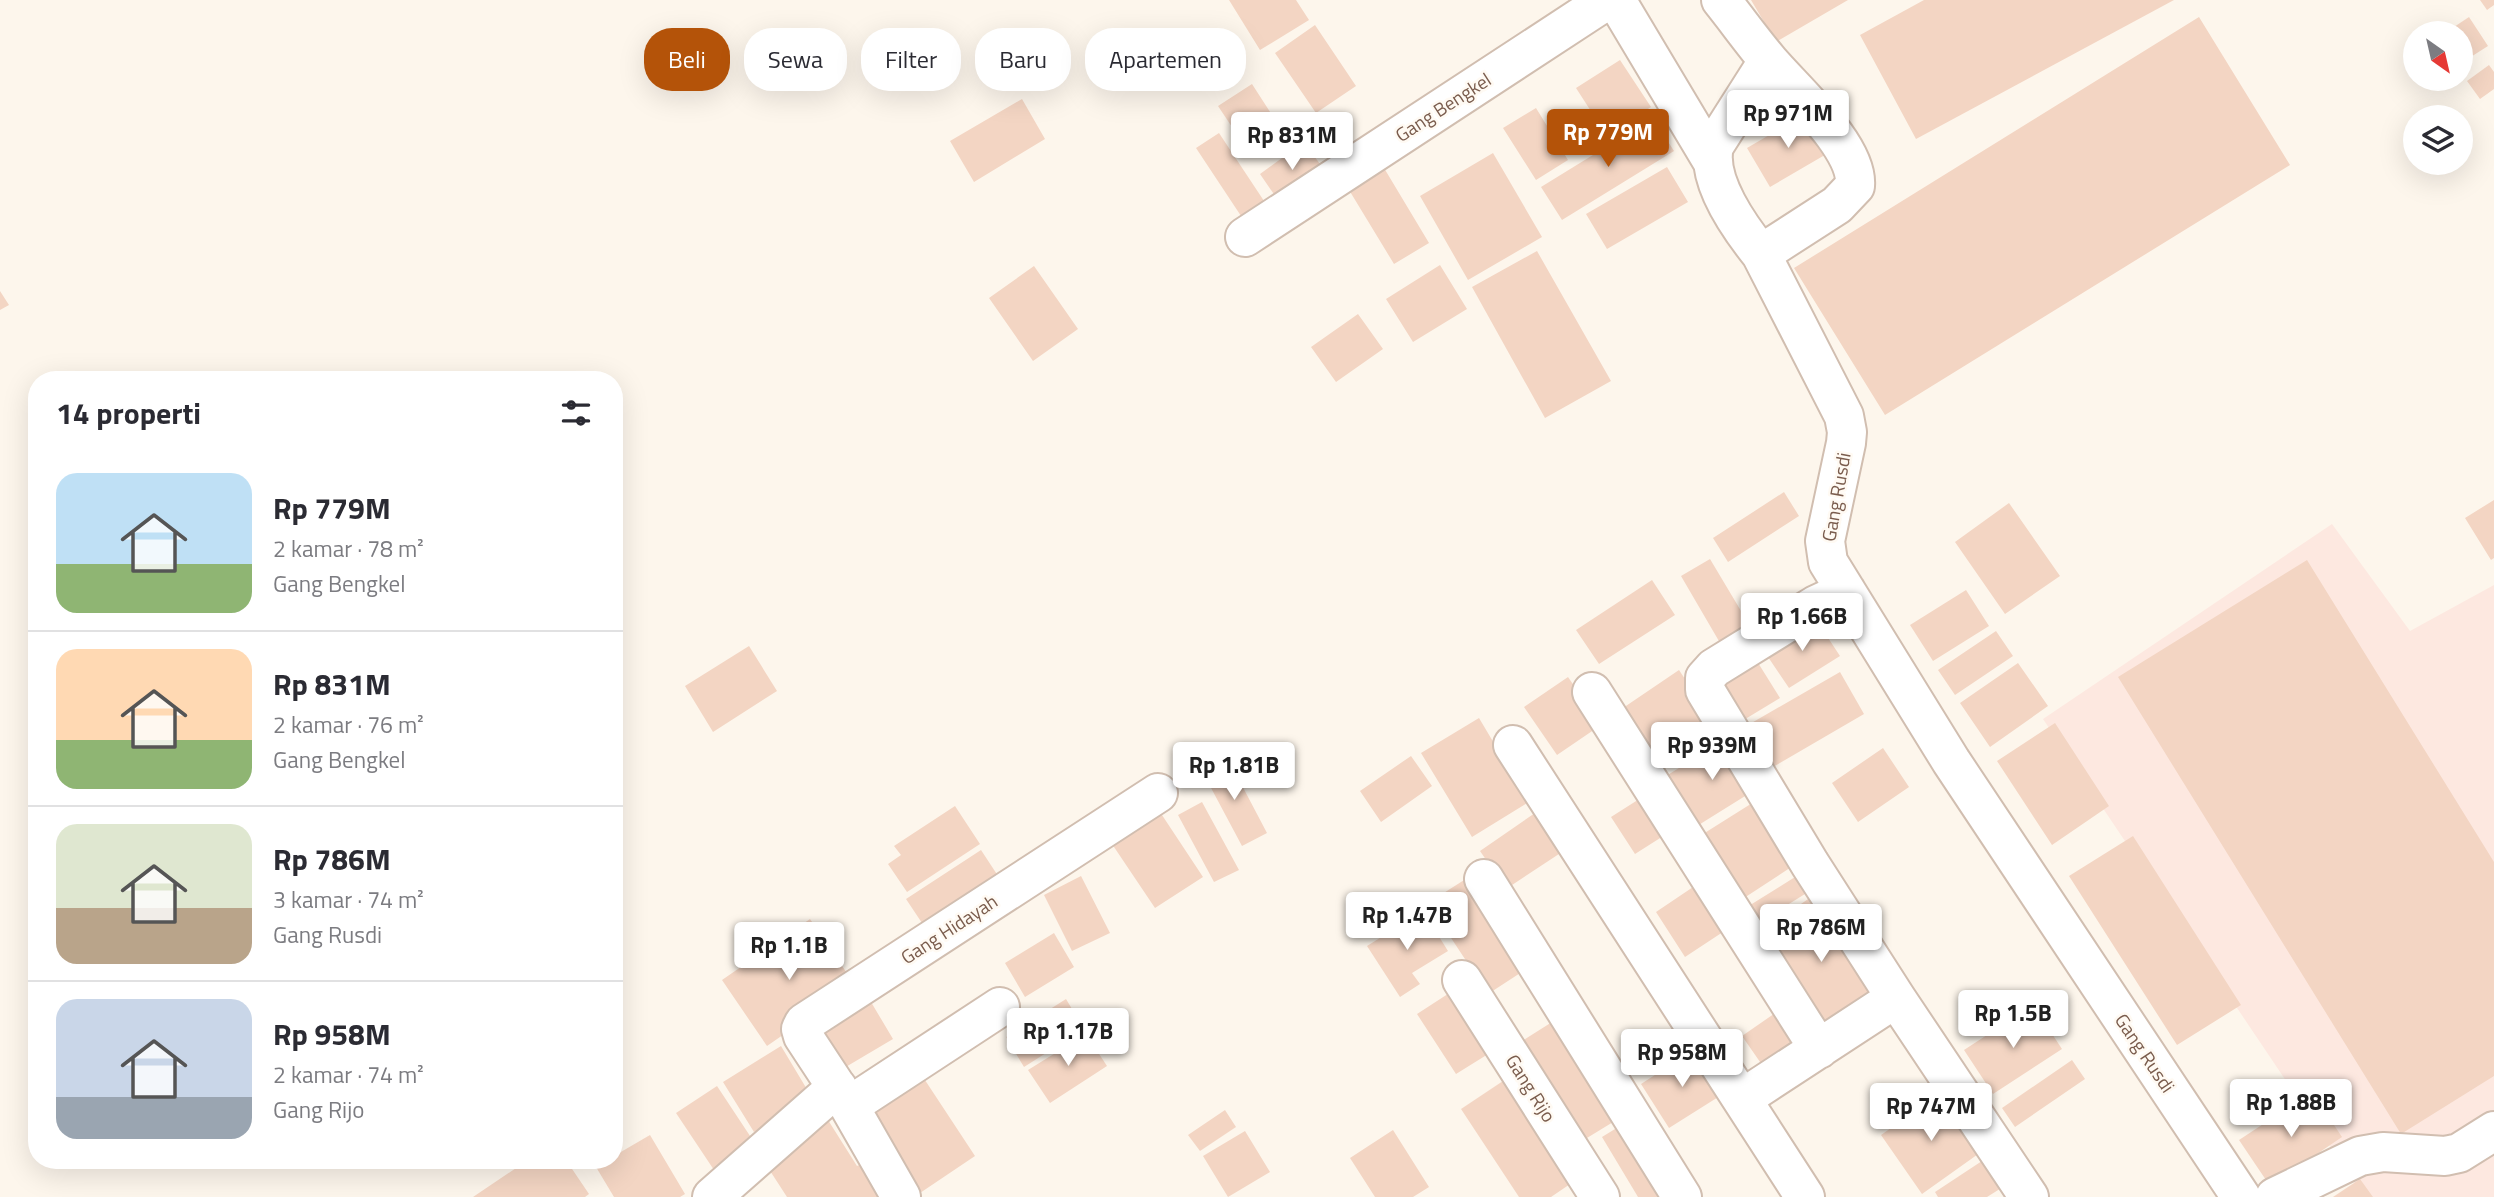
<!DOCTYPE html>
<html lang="id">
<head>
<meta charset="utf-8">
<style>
	:root { --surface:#fff; --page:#f7f7f7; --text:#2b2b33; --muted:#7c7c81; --line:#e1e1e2; --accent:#b45309 }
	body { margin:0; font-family:"Titillium Web",sans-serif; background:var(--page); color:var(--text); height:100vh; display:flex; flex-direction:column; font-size:26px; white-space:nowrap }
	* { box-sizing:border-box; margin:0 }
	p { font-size:23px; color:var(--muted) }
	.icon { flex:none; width:38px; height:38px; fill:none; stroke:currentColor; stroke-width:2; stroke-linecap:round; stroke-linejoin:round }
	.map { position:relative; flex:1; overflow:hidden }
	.panel { position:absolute; left:28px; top:371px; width:595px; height:798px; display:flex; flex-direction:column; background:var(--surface); border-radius:28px; box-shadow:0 7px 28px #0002 }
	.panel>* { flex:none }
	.guide { position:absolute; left:644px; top:28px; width:665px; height:63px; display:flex; gap:14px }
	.needle { width:46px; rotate:146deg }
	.buttons { position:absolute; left:2403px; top:21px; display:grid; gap:14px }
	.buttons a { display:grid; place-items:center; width:70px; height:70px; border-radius:50%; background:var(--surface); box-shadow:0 7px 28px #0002; font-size:35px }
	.price { position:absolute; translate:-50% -60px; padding:0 16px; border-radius:7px; background:#fff; color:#222; font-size:23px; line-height:46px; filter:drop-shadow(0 2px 4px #0008) }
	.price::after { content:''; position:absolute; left:50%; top:42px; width:21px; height:16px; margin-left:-10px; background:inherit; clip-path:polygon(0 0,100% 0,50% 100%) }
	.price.selected { background:var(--accent); color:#fff }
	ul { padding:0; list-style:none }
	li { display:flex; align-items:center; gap:21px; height:175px; padding:0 28px }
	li+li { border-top:2px solid var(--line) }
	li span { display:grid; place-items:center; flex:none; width:196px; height:140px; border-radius:21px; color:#555 }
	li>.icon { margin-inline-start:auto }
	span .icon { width:84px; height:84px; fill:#fffc; stroke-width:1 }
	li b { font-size:30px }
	h2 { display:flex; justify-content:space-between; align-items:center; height:84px; padding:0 28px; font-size:30px }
	.tag { padding:0 24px; border-radius:28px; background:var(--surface); box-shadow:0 7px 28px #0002; font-size:24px; line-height:63px }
	.tag.selected { background:var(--accent); color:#fff }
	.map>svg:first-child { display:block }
</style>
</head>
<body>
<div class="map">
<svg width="2494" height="1197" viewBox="0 0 2494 1197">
	<rect width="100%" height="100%" fill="#fdf6ec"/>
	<path fill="#fde8e0" d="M2332 524 2410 631 2494 585V1197H2364L2043 719Z"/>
	<path fill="#f3d5c3" d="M1229 0H1296L1309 20 1260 50Z
		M1751 0H1848L1776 42Z
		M1924 0H2174L1916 139 1860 35Z
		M2480 0H2494V5L2487 10Z
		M2199 17 2290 165 1885 415 1794 268Z
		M2469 17 2488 46 2466 60 2460 52V33H2445Z
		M1315 25 1356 86 1316 113 1275 53Z
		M1620 60 1651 107 1607 136 1576 88Z
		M2489 65 2494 72V89L2480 99 2467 81Z
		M1252 84 1274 118 1240 139 1218 106Z
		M1022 99 1045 139 974 182 950 141Z
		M1536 108 1568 160 1536 180 1503 128Z
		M1807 113 1830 152 1770 187 1747 148Z
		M1653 118 1674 151 1562 220 1541 187Z
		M1219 133 1268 207 1245 222 1196 148Z
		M1304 142 1325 171 1280 203 1260 174Z
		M1493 153 1542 237 1468 280 1420 196Z
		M1381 163 1429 243 1394 264 1346 185Z
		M1667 167 1688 202 1607 249 1586 214Z
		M1537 251 1611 381 1545 418 1472 287Z
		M1440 265 1467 309 1413 342 1386 299Z
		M1034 266 1078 329 1033 361 989 298Z
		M0 291 9 305 0 310Z
		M1358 314 1383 349 1336 382 1311 347Z
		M1784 492 1799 516 1728 562 1713 538Z
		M2494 500V558L2491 560 2465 518Z
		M2009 503 2060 576 2005 614 1955 542Z
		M1710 559 1753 631 1723 648 1681 576Z
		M2307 560 2494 862V1076L2401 1134 2118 677Z
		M1652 580 1675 615 1599 664 1576 630Z
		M1966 590 1989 626 1933 661 1910 625Z
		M1815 618 1840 656 1789 688 1764 651Z
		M1996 631 2013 656 1955 695 1938 670Z
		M749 646 777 691 713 732 685 686Z
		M1755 658 1780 698 1742 721 1717 682Z
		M2018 663 2048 706 1990 747 1960 703Z
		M1679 670 1720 732 1660 771 1620 710Z
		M1840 672 1864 714 1773 767 1748 725Z
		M1568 677 1601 725 1557 755 1524 707Z
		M1479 718 1529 802 1472 837 1421 753Z
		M2055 723 2109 806 2052 845 1997 761Z
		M1726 739 1758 788 1697 826 1666 776Z
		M1883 748 1909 787 1858 822 1832 783Z
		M1411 756 1432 786 1381 822 1360 791Z
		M1227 757 1267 833 1242 846 1202 771Z
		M1765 795 1805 858 1744 898 1703 834Z
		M1644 796 1668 833 1635 854 1611 817Z
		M1202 802 1239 870 1214 882 1178 815Z
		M955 806 980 844 907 892 888 864 901 855 894 846Z
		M1160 812 1203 877 1155 908 1112 844Z
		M1535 813 1562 852 1506 889 1480 851Z
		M2133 836 2241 1005 2177 1045 2069 876Z
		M981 850 1004 885 930 935 906 899Z
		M1803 872 1813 889 1758 923 1747 907Z
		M1472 875 1531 966 1488 994 1428 903Z
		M1081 876 1110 933 1072 951 1044 895Z
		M1702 881 1732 926 1685 957 1656 912Z
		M1811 897 1878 999 1831 1030 1765 929Z
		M1423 911 1448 951 1412 973 1420 984 1400 997 1367 946Z
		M810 919 855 985 767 1046 722 980Z
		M1054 933 1074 967 1025 997 1005 963Z
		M1454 990 1493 1051 1456 1074 1417 1014Z
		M868 997 893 1039 844 1068 819 1026Z
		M1066 999 1084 1029 1024 1067 1006 1037Z
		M2033 1005 2062 1049 1993 1094 1964 1050Z
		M1781 1009 1806 1045 1767 1072 1742 1036Z
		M1560 1017 1623 1116 1582 1141 1519 1043Z
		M1086 1034 1107 1066 1050 1103 1028 1070Z
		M781 1046 811 1096 754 1132 723 1082Z
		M1695 1049 1723 1094 1669 1128 1641 1084Z
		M2072 1060 2085 1079 2015 1127 2002 1108Z
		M919 1071 975 1156 920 1193 864 1108Z
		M1512 1075 1579 1178 1551 1197H1519L1461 1109Z
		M717 1086 756 1145 716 1173 676 1113Z
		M2312 1092 2342 1137 2270 1186 2239 1140Z
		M1941 1093 1981 1152 1922 1194 1881 1135Z
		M1225 1110 1236 1127 1200 1151 1188 1135Z
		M828 1120 857 1166 862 1164 883 1197H787L763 1160Z
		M1628 1121 1674 1197H1638L1602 1137Z
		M1393 1130 1429 1187 1413 1197H1375L1350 1158Z
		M1245 1131 1270 1172 1228 1197 1203 1156Z
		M650 1135 685 1194 680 1197H614L596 1167 607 1160H614V1156Z
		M1985 1159 2003 1187 1987 1197H1938L1935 1192Z
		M528 1160H566L589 1194 585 1197H473Z
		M2360 1179 2373 1197H2333Z"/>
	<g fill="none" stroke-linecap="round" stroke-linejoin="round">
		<defs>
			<path id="minor" d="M1616 0 1711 159
				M1721 0C1737 20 1752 41 1768 60 1792 89 1859 147 1855 186L1837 205 1761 254 1844 416 1847 432 1846 443 1825 541 1828 562 1951 761 2241 1197
				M1245 237 1607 0
				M1761 254C1740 228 1706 181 1714 146L1768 61
				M1846 591 1816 605 1714 668 1705 678V690L1810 864 1896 998 2029 1197
				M1592 692 1819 1049
				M1513 745 1805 1197
				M1484 879 1682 1197
				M1462 980 1600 1197
				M1743 1098 1896 998
				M849 1106 1000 1007
				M712 1197 837 1087
				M901 1197 849 1106 803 1036 801 1029 804 1023 1158 793
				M2275 1197 2360 1156 2383 1152 2445 1156 2459 1153 2494 1131"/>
		</defs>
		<use href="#minor" stroke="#d1beb0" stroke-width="42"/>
		<use href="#minor" stroke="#fff" stroke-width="38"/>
	</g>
	<g text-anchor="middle" stroke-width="5" stroke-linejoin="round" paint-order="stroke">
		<g font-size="19" fill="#7a5c4d" stroke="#fffaf3">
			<text transform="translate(1443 107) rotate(-33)" y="7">Gang Bengkel</text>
			<text transform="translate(1836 497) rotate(-80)" y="7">Gang Rusdi</text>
			<text transform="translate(949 929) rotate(-33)" y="7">Gang Hidayah</text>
			<text transform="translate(2145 1053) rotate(56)" y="7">Gang Rusdi</text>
			<text transform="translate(1531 1088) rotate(58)" y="7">Gang Rijo</text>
		</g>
	</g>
</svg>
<div class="buttons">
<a><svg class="needle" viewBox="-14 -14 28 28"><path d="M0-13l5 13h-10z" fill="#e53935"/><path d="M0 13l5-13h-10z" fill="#7c7c81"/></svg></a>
<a><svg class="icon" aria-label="layers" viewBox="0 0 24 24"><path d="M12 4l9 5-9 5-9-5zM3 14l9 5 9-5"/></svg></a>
</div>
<b class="price" style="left:1788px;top:150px">Rp 971M</b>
<b class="price selected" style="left:1608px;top:169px">Rp 779M</b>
<b class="price" style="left:1292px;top:172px">Rp 831M</b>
<b class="price" style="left:1802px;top:653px">Rp 1.66B</b>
<b class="price" style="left:1712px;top:782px">Rp 939M</b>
<b class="price" style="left:1234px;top:802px">Rp 1.81B</b>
<b class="price" style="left:1407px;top:952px">Rp 1.47B</b>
<b class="price" style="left:1821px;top:964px">Rp 786M</b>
<b class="price" style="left:789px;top:982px">Rp 1.1B</b>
<b class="price" style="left:2013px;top:1050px">Rp 1.5B</b>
<b class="price" style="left:1068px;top:1068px">Rp 1.17B</b>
<b class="price" style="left:1682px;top:1089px">Rp 958M</b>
<b class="price" style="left:2291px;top:1139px">Rp 1.88B</b>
<b class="price" style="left:1931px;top:1143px">Rp 747M</b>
<div class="guide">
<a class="tag selected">Beli</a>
<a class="tag">Sewa</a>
<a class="tag">Filter</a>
<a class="tag">Baru</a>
<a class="tag">Apartemen</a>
</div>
<section class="panel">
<h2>14 properti<svg class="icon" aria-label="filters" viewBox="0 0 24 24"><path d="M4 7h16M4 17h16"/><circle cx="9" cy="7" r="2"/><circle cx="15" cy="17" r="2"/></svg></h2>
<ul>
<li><span style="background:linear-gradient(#bfe0f5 65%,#8fb573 0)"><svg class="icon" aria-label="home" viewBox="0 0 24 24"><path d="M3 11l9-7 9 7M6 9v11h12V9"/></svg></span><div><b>Rp 779M</b><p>2 kamar · 78 m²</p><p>Gang Bengkel</p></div></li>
<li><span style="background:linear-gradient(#ffd9b3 65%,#8fb573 0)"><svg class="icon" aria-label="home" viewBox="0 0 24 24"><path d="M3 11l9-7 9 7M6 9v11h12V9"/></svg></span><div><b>Rp 831M</b><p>2 kamar · 76 m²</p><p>Gang Bengkel</p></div></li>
<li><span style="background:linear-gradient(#dfe7d0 60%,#b9a48a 0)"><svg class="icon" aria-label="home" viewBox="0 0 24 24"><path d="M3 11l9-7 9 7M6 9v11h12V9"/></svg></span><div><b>Rp 786M</b><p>3 kamar · 74 m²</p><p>Gang Rusdi</p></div></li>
<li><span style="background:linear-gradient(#c9d6e8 70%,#9aa5b1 0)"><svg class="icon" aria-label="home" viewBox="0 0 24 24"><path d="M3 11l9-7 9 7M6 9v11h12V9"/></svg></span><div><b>Rp 958M</b><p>2 kamar · 74 m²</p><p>Gang Rijo</p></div></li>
</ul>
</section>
</div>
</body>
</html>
